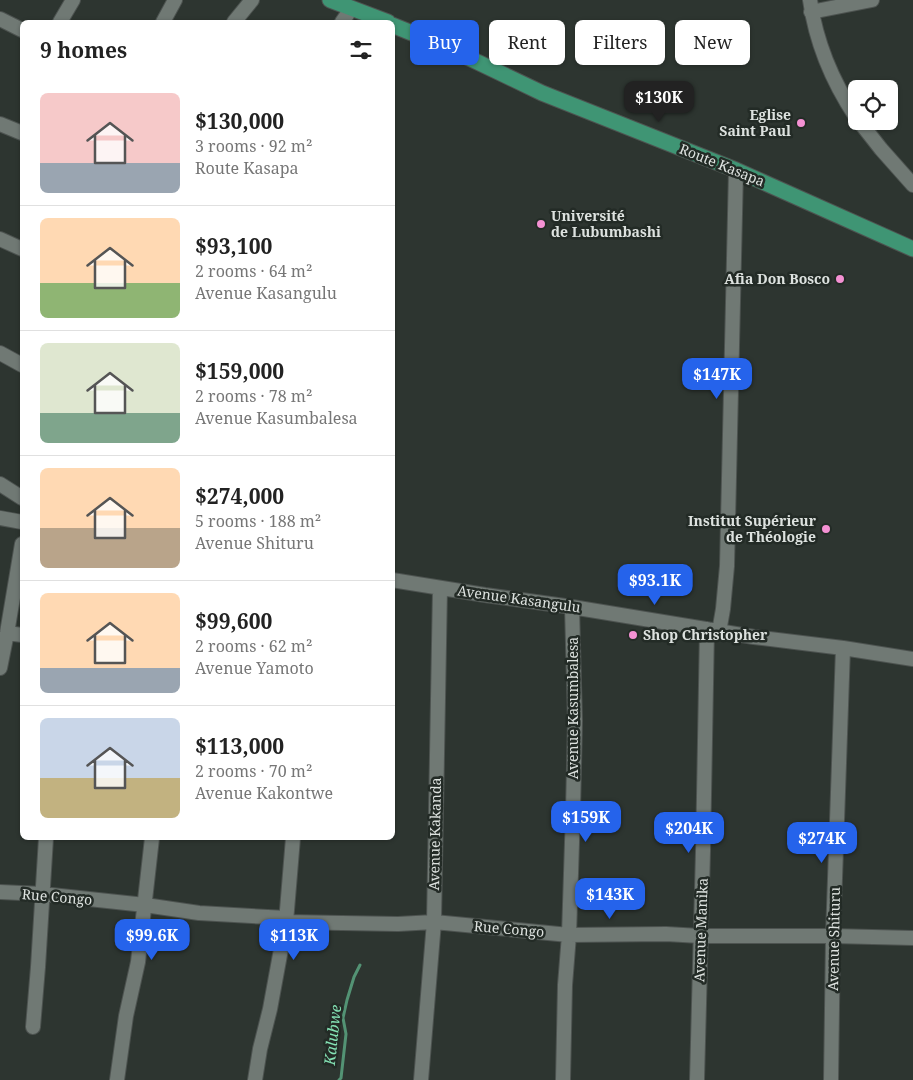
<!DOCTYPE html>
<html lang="en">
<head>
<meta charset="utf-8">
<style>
	:root { --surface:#fff; --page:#f6f6f6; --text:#222; --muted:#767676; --line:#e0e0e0; --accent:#2563eb }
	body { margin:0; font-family:"Noto Serif",serif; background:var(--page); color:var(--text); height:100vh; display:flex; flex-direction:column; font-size:19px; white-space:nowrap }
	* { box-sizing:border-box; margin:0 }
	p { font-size:16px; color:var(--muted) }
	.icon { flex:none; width:28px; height:28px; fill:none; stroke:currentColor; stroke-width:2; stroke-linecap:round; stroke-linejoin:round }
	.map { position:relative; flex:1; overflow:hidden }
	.drawer { position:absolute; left:20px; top:20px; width:375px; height:820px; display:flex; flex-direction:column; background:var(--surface); border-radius:8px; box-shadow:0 1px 4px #0004 }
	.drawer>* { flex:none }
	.guide { position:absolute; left:410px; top:20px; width:428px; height:45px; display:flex; gap:10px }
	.fabs { position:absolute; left:848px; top:80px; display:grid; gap:10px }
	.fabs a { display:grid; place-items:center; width:50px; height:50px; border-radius:8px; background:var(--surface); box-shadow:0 1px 4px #0004; font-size:25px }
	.price { position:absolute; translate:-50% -42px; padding:0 11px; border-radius:10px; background:var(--accent); color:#fff; font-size:16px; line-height:32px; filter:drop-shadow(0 1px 2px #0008) }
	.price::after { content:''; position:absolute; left:50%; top:30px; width:15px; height:11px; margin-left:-8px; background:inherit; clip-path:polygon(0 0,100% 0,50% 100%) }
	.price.active { background:#222; color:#fff }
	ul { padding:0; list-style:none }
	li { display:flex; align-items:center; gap:15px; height:125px; padding:0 20px }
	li+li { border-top:1px solid var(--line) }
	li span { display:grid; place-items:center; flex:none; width:140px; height:100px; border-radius:8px; color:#555 }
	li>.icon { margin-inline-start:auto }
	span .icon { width:60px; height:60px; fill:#fffc; stroke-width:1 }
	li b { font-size:21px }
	h2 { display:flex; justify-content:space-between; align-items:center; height:60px; padding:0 20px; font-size:21px }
	.chip { padding:0 18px; border-radius:8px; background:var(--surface); box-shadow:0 1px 4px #0004; font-size:18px; line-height:45px }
	.chip.active { background:var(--accent); color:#fff }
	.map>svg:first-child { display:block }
</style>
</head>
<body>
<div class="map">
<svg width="913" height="1080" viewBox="0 0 913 1080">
	<rect width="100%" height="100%" fill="#2d3530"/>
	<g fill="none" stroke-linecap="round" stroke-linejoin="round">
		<path stroke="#539374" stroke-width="3" d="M339 1080 341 1078 346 1034 343 1018 347 1000 354 977 360 965"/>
		<defs>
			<path id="minor" d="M810 0C816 43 832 81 856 117
				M811 12 872 0
				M0 19 22 30
				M60 22 73 0
				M163 22 175 0
				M234 22 252 0
				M342 22 351 9
				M859 121 881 149 913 185
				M0 124 22 133
				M0 239 22 249
				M0 353 22 365
				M0 484 22 498
				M0 518 22 522
				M392 580 485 595 572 607 754 637 843 648 913 659
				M719 632 723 609 727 566 736 170
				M7 633 22 635
				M0 668 7 633 22 544
				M0 892 42 894 145 905 199 913 286 918
				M286 922 398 924 434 922 569 935 666 934 700 936H833L913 938
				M33 1027 38 967 46 838
				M117 1080 126 1016 138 962 152 838
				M255 1080 260 1049 270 1009 286 922 293 838
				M421 1080 434 922 440 588
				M563 1080 565 985 569 935 573 811 575 721 572 607
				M697 1080 703 851 707 629
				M831 1080 833 936 843 648"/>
			<path id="major" d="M330 0 388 22
				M392 25 444 46 542 93 736 170 913 249"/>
		</defs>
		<use href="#minor" stroke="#4d5350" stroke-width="16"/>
		<use href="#major" stroke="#4d5350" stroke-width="17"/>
		<use href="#minor" stroke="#707974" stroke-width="14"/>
		<use href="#major" stroke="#3f9574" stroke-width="15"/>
	</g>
	<g fill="#f491d3" stroke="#232b26" stroke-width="2">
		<circle cx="801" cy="123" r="5"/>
		<circle cx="541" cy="224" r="5"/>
		<circle cx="840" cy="279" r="5"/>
		<circle cx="826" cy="529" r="5"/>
		<circle cx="633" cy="635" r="5"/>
	</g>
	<g text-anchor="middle" stroke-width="5" stroke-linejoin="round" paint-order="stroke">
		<g font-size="14" font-weight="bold" fill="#dde2df" stroke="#232b26" text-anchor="end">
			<text x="791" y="120">Eglise<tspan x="791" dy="16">Saint Paul</tspan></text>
			<text x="551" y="221" text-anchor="start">Université<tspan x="551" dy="16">de Lubumbashi</tspan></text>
			<text x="830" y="284">Afia Don Bosco</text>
			<text x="816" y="526">Institut Supérieur<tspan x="816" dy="16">de Théologie</tspan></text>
			<text x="643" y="640" text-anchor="start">Shop Christopher</text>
		</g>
		<g font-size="14" fill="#dde2df" stroke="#232b26">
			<text transform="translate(722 165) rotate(22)" y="5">Route Kasapa</text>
			<text transform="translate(519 599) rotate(8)" y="5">Avenue Kasangulu</text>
			<text transform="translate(573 708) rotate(-90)" y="5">Avenue Kasumbalesa</text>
			<text transform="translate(435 834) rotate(-89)" y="5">Avenue Kakanda</text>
			<text transform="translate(57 897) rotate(5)" y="5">Rue Congo</text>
			<text transform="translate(509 929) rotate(5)" y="5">Rue Congo</text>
			<text transform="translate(701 930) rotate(-88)" y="5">Avenue Manika</text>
			<text transform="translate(834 939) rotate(-89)" y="5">Avenue Shituru</text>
		</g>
		<g font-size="15" font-style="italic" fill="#84e2b4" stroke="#232b26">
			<text transform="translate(333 1035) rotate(-84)" y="5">Kalubwe</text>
		</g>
	</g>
</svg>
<div class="fabs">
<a><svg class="icon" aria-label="locate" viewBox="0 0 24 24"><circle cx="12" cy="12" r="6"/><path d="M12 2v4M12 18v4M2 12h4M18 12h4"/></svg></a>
</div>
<b class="price active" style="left:659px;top:123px">$130K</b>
<b class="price" style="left:717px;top:400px">$147K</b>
<b class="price" style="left:655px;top:606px">$93.1K</b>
<b class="price" style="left:586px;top:843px">$159K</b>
<b class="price" style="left:689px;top:854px">$204K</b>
<b class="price" style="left:822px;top:864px">$274K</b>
<b class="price" style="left:610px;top:920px">$143K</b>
<b class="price" style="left:152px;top:961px">$99.6K</b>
<b class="price" style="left:294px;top:961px">$113K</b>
<div class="guide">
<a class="chip active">Buy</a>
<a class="chip">Rent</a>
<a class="chip">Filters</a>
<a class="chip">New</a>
</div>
<section class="drawer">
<h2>9 homes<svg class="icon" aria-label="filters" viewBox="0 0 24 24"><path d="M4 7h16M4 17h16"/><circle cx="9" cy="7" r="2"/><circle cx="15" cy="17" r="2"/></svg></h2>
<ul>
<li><span style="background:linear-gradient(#f6c9c9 70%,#9aa5b1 0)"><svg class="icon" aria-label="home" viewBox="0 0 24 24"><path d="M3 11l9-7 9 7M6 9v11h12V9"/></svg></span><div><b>$130,000</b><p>3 rooms · 92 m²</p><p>Route Kasapa</p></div></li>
<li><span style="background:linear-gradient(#ffd9b3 65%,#8fb573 0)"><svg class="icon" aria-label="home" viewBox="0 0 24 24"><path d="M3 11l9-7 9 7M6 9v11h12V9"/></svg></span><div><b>$93,100</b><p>2 rooms · 64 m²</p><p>Avenue Kasangulu</p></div></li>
<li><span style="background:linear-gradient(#dfe7d0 70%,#7fa58c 0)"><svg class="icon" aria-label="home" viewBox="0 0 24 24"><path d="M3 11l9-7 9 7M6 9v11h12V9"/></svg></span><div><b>$159,000</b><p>2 rooms · 78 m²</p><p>Avenue Kasumbalesa</p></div></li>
<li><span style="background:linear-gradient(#ffd9b3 60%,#b9a48a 0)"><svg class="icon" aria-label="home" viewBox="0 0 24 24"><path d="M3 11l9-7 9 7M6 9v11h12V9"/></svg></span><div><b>$274,000</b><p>5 rooms · 188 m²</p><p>Avenue Shituru</p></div></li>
<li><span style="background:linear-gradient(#ffd9b3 75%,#9aa5b1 0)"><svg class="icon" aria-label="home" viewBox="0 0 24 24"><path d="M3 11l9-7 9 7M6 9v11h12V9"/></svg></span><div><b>$99,600</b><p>2 rooms · 62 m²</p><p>Avenue Yamoto</p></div></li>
<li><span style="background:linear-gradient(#c9d6e8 60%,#c2b280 0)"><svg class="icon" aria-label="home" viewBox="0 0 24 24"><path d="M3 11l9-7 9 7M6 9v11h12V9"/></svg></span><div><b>$113,000</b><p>2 rooms · 70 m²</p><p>Avenue Kakontwe</p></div></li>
</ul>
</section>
</div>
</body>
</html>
